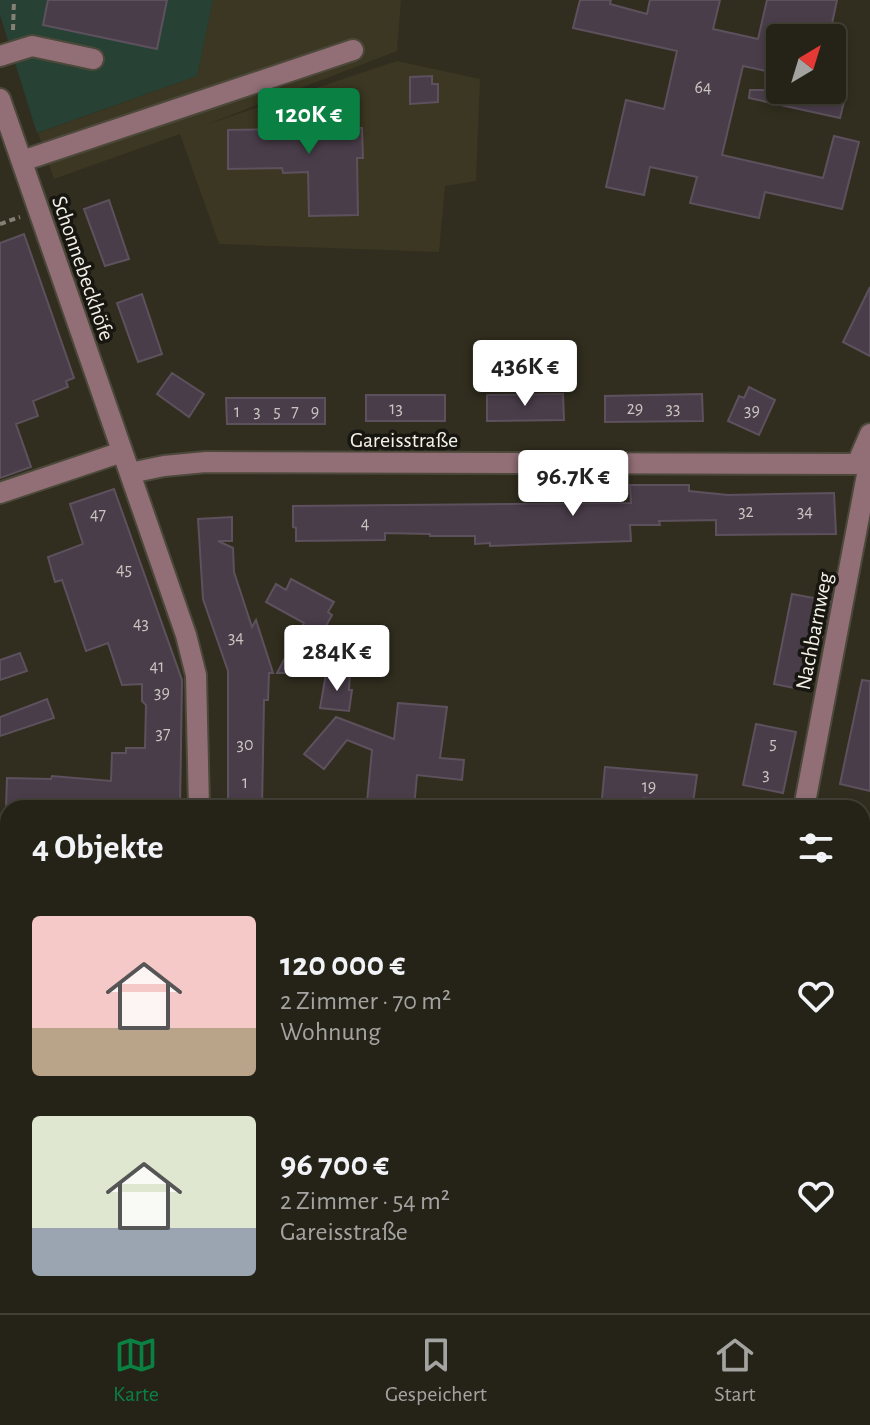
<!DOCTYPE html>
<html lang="de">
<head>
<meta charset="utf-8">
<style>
	:root { --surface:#252217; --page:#312f24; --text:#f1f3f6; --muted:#a3a4a1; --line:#423f36; --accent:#0b8043 }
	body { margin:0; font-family:"Alegreya Sans",sans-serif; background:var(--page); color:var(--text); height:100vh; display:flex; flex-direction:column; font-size:30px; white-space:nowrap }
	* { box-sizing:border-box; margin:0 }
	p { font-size:26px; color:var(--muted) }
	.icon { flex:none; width:44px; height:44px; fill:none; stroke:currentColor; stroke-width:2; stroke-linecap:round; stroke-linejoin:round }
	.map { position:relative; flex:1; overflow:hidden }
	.details { position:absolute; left:0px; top:800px; width:870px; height:514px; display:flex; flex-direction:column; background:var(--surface); border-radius:24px 24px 0 0; box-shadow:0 4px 12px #0003,0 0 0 2px var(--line) }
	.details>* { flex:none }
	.needle { width:52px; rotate:38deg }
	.controls { position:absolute; left:766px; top:24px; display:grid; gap:16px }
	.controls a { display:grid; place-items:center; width:80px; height:80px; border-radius:8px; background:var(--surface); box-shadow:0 4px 12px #0003,0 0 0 2px var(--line); font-size:40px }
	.price { position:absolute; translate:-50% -68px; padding:0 18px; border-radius:8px; background:#fff; color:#222; font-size:26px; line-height:52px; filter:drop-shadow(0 2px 4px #0008) }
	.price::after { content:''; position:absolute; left:50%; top:48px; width:24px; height:18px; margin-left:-12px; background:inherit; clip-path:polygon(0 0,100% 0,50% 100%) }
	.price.on { background:var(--accent); color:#fff }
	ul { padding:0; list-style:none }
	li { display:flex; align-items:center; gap:24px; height:200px; padding:0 32px }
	li span { display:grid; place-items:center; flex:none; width:224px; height:160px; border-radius:8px; color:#555 }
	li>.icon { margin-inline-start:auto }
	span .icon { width:96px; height:96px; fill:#fffc; stroke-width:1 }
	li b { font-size:34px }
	h2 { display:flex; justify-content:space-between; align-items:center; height:96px; padding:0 32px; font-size:34px }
	.menu { display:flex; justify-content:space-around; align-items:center; height:112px; border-top:2px solid var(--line); background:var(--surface); font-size:22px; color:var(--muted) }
	.menu a { display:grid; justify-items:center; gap:4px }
	.menu .on { color:var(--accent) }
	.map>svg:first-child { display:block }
</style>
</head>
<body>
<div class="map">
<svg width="870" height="1313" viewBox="0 0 870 1313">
	<rect width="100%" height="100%" fill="#312e1f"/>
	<path fill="#3c3722" d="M213 0H401L397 51 205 125 397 61 480 79 476 181 445 186 439 252 219 244 180 134 54 179 38 133 197 76Z"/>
	<path fill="#274235" d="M0 0H213L197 76 37 133 0 15Z
		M862 1178H870V1309L864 1313H693L695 1306H862Z"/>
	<path fill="#493d49" stroke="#5d515d" stroke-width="2" d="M48 0H167L157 49 43 25Z
		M580 0H611L610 4 647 14 650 0H720L713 29 758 39 767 0H837L829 38H780V74L743 66 722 155 823 178 834 136 859 142 842 209 765 192 759 218 690 203 697 177 650 167 644 195 606 187 626 100 664 109 677 51 573 28Z
		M432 76V84H438V102L410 104V77Z
		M750 90H847L840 118 749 98Z
		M348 105V128H362L363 158H357L358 215 309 216 308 172 283 173 282 168 228 169V130L295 129V106Z
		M109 200 129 259 105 266 84 209Z
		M24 234 74 378 66 381 68 387 33 401 38 416 16 424 31 467 0 478V243Z
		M870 287V356L843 342Z
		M142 294 162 354 138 362 117 303Z
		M172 373 204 394 189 417 157 394Z
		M749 387 775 400 759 435 728 421 739 396 744 398Z
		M563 394 564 420 487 421V395Z
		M702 394 703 421 605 422V396Z
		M366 395H445V421H366Z
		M226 398H325V424H227Z
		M630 485H689V491L728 495 834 493 836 534 716 535V520L659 521 660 525H630L631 541 490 546V543L475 544V536H430V534L385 533V540L296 541V528L293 527V506L631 503Z
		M114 489 182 680 180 808H6L7 778 51 779 52 776 111 781 112 753H126V748H145L146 705 142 701V684L122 685 108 643 86 651 62 580 55 582 48 557 83 544 70 504Z
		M232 517V541H218L233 548 234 572 252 627 256 620 273 673H269L268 700H264L262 808H228V671L203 599 198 519Z
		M291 579 334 602 328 612 332 615 300 673H277L304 623 266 602 276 584 286 590Z
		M792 594 830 601 820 647H816L805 690 774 684Z
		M20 653 27 671 0 680V660Z
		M326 674H350L349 690H352L349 711 320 708Z
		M862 680 870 681V791L840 784Z
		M47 699 54 718 0 736V717Z
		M398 703 447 707 440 758 464 760 462 780 417 775 414 808H374L367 802 372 750 347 740 324 769 304 754 336 717 394 739Z
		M756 724 796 732 783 793 743 785Z
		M605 767 697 775 693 803 643 798V808H601Z"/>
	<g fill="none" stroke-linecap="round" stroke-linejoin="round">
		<defs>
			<path id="minor" d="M0 56 32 46 93 59
				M0 99 186 635 196 675 199 808
				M22 161 353 50
				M857 464 870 434
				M130 473 164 466 206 462 870 464
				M0 493 122 452
				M804 808 869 464
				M0 1264 8 1251"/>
			<path id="major" d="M0 849H8
				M862 909 870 910"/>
		</defs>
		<use href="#minor" stroke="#4c493b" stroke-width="24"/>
		<use href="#major" stroke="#4c493b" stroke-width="24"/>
		<path stroke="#848174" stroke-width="4" stroke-dasharray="6 4" stroke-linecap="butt" d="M13 30 14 0
			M0 224 20 217
			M862 1297 870 1299
			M540 1313 541 1306
			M770 1313H783"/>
		<use href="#minor" stroke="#926f76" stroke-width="20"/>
		<use href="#major" stroke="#f7afbe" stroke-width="20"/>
	</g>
	<g text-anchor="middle" stroke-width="7" stroke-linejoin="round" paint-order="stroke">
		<g font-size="18" fill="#c9c5c0">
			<text x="703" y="93">64</text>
			<text x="396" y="414">13</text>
			<text x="635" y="414">29</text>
			<text x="673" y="414">33</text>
			<text x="752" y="416">39</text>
			<text x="237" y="417">1</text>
			<text x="257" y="417">3</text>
			<text x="277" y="417">5</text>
			<text x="295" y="417">7</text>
			<text x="315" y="417">9</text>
			<text x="746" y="517">32</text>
			<text x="805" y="517">34</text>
			<text x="98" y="520">47</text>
			<text x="365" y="529">4</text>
			<text x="124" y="575">45</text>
			<text x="141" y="629">43</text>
			<text x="236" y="643">34</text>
			<text x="157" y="672">41</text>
			<text x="162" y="698">39</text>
			<text x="163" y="739">37</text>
			<text x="773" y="749">5</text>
			<text x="245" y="750">30</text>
			<text x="766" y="780">3</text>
			<text x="245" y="788">1</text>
			<text x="649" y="792">19</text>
		</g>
		<g font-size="22" fill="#f4f2e8" stroke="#171610">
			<text transform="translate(84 268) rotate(71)" y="8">Schonnebeckhöfe</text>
			<text x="404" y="447">Gareisstraße</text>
			<text transform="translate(813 631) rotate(-79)" y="8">Nachbarnweg</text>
		</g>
	</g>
</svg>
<div class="controls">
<a><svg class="needle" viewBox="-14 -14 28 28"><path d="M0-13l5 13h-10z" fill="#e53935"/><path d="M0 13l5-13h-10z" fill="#a3a4a1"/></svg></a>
</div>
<b class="price on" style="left:309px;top:156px">120K €</b>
<b class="price" style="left:525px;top:408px">436K €</b>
<b class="price" style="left:573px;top:518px">96.7K €</b>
<b class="price" style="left:337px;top:693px">284K €</b>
<section class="details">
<h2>4 Objekte<svg class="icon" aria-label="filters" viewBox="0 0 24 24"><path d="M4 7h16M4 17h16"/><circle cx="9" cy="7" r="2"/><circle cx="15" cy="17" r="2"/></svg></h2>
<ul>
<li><span style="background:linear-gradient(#f6c9c9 70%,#b9a48a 0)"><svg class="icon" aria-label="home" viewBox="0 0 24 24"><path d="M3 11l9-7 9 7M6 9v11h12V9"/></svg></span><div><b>120 000 €</b><p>2 Zimmer · 70 m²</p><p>Wohnung</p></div><svg class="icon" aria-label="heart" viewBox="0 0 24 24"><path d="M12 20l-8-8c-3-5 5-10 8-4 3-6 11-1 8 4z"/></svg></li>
<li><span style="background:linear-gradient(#dfe7d0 70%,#9aa5b1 0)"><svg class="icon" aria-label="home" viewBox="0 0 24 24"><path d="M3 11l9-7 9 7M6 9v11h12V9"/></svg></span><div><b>96 700 €</b><p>2 Zimmer · 54 m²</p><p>Gareisstraße</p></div><svg class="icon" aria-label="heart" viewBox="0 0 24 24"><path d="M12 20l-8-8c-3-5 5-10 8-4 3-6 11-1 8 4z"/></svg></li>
</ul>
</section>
</div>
<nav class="menu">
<a class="on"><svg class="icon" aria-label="map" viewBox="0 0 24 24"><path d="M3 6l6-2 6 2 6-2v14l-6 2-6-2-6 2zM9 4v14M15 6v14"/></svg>Karte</a>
<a><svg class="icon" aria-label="saved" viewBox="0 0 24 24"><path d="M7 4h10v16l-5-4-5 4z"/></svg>Gespeichert</a>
<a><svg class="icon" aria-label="home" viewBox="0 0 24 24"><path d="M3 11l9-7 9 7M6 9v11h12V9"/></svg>Start</a>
</nav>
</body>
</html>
